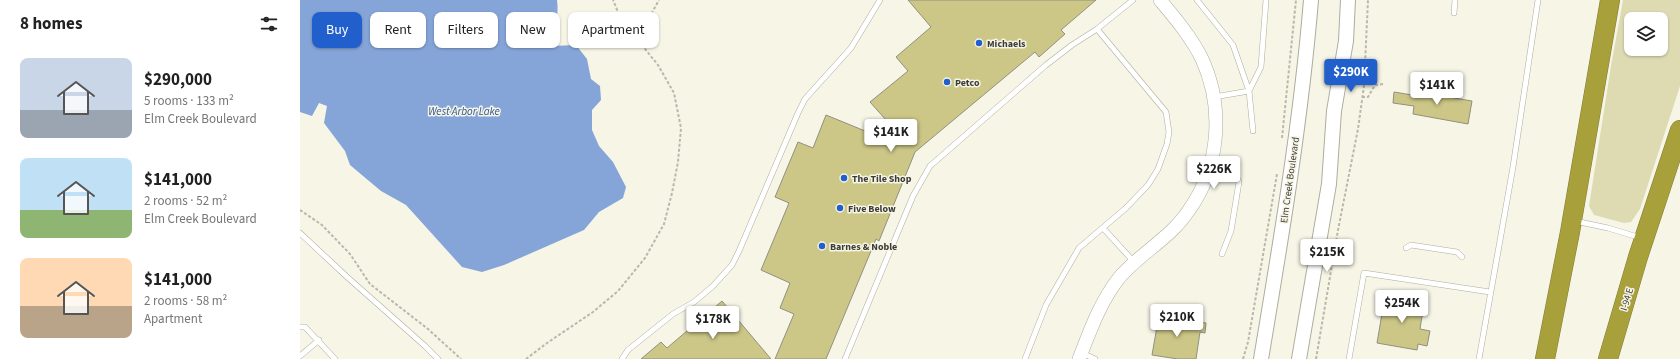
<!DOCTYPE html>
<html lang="en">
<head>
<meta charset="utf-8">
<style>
	:root { --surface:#fff; --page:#f2f2f2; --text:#222; --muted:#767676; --accent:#2160cc }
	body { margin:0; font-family:"Source Sans 3",sans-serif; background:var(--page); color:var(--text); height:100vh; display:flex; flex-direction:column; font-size:15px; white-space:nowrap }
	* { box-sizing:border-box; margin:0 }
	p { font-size:13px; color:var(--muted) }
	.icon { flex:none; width:22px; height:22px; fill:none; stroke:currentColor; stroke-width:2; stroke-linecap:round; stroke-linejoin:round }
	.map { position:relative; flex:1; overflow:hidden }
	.side { display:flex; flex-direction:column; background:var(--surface); width:300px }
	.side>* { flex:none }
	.top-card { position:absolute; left:12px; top:12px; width:380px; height:36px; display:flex; gap:8px }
	.controls { position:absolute; left:1324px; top:12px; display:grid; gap:8px }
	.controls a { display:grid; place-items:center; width:44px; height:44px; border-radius:8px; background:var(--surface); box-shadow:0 1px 3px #0004; font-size:20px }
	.price { position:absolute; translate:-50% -34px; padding:0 9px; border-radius:4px; background:#fff; color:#222; font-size:13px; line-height:26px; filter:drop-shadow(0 1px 2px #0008) }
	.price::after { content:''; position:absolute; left:50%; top:24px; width:12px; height:9px; margin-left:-6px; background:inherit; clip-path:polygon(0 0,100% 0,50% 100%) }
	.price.current { background:var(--accent); color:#fff }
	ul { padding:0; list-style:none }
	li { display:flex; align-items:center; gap:12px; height:100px; padding:0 20px }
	li span { display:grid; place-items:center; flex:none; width:112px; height:80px; border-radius:8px; color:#555 }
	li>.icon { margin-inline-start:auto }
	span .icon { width:48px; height:48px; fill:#fffc; stroke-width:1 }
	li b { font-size:17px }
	h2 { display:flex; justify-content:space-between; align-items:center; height:48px; padding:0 20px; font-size:17px }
	.chip { padding:0 14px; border-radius:8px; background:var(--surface); box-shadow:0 1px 3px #0004; font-size:14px; line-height:36px }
	.chip.current { background:var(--accent); color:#fff }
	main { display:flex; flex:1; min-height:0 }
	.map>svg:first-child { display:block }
</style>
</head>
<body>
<main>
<section class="side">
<h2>8 homes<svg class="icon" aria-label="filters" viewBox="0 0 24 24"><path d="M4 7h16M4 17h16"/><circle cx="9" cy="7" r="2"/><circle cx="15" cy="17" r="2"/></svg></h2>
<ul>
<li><span style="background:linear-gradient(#c9d6e8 65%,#9aa5b1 0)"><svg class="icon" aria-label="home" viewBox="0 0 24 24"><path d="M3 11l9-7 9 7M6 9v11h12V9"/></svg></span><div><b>$290,000</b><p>5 rooms · 133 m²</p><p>Elm Creek Boulevard</p></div></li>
<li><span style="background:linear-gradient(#bfe0f5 65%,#8fb573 0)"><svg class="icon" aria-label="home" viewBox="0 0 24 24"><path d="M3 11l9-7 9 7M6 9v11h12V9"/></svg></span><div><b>$141,000</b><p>2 rooms · 52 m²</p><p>Elm Creek Boulevard</p></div></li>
<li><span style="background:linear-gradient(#ffd9b3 60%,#b9a48a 0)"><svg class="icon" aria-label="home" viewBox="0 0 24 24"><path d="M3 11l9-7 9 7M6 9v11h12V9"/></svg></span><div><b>$141,000</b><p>2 rooms · 58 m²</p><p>Apartment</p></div></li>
</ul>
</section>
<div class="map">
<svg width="1380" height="359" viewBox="0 0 1380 359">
	<rect width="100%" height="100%" fill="#f6f5e6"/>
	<path fill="#dedbb3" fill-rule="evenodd" d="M1323 0H1380V86L1340 209 1331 222 1324 223 1294 215 1289 206 1311 66ZM1331 19H1361V49H1331Z"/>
	<path fill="#85a4d8" d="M0 0H257C259 16 256 22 246 34L253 46 276 45 287 59 291 79 300 86 301 100 292 110V130L299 146 313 162 326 187 323 198 299 212 284 230 204 265 182 272 162 267 106 205 81 191 50 165 45 151 24 123 27 106 19 103 12 116 0 112Z"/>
	<path fill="#ccc787" stroke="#919082" d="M608 0H796L761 30 765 34 739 57 735 52 615 152 579 241 576 239 526 359H475L494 314 480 308 490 283 461 270 489 203 475 197 498 142 513 148 526 115 570 133 586 120 570 102 608 71 596 57 631 27Z
		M1094 92 1118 96 1119 92 1172 101 1168 124 1113 114 1114 106 1093 103Z
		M1085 296 1124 303 1120 329 1130 331 1127 346 1118 344 1117 350 1077 343Z
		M422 301 471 359H341L361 342 367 348Z
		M859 315 906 323 905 333 900 332 896 359H878L852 355Z"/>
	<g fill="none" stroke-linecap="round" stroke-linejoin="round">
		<defs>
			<path id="service" d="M897 0 933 45 949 91 953 131
				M1154 13 1155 0
				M914 97 949 91 961 67 966 0
				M913 158 930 162 939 182 931 231 922 254
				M1275 221 1308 228 1341 238
				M803 228 835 263
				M0 233 46 276 125 346 138 359
				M1106 248 1111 245 1157 252 1162 257
				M0 327H5L35 359
				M782 353 795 359
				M0 356 19 340
				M322 359 328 350 373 314 394 302 413 286 432 265 439 251 498 113 505 99 551 48 580 0
				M545 359 613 196 630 166 746 65 772 45 797 29 833 0
				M725 359 746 305 779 248 826 208 848 185 858 169 867 144 869 132 866 112 797 29
				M1049 359 1064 273 1190 292
				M1179 359 1213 167 1238 0"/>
			<path id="tertiary" d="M779 359C790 331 800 302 819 278 840 253 871 238 889 210 920 167 924 107 902 59 892 38 875 18 860 0"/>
			<path id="secondary" d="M961 359C981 240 1001 121 1011 0
				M999 359 1029 184 1034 111 1046 41 1048 0"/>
			<path id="motorway" d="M1245 359 1270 232 1310 0
				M1308 359 1338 257 1380 130"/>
		</defs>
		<use href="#service" stroke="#adad9f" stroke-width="6"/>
		<use href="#tertiary" stroke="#adad9f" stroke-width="14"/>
		<use href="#secondary" stroke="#adad9f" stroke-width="16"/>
		<use href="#motorway" stroke="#827d39" stroke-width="20"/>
		<path stroke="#b9b8ac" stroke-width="2" stroke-dasharray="3 2" stroke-linecap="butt" d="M337 40 359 0
			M1062 97H1068L1075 85 1084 84
			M982 138 996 0
			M0 210 22 225 50 254 70 284 128 329 161 359
			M226 359 247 343 293 312 318 291 345 258 364 224 372 193 378 162 381 128 374 93 358 65 321 19 313 0
			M943 359 948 342 977 174
			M1016 359 1038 230 1058 129 1064 86 1068 0"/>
		<use href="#service" stroke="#fff" stroke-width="5"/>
		<use href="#tertiary" stroke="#fff" stroke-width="13"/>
		<use href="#secondary" stroke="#fff" stroke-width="14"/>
		<use href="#motorway" stroke="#a8a03a" stroke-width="19"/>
	</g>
	<g fill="#2160cc" stroke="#f6f5e6" stroke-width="1.5">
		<circle cx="679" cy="43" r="4"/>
		<circle cx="647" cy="82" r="4"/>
		<circle cx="544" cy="178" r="4"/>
		<circle cx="540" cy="208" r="4"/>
		<circle cx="522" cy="246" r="4"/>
	</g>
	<g text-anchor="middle" stroke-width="3" stroke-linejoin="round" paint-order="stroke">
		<g font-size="10" font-weight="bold" fill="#3c3c36" stroke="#f6f5e6" text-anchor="start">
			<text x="687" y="47">Michaels</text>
			<text x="655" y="86">Petco</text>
			<text x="552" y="182">The Tile Shop</text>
			<text x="548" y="212">Five Below</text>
			<text x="530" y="250">Barnes &amp; Noble</text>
		</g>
		<g font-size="10" fill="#3c3c36" stroke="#f6f5e6">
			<text transform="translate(989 180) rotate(-82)" y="4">Elm Creek Boulevard</text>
			<text transform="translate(1326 299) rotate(-73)" y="4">I-94 E</text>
		</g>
		<g font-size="11" font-style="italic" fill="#305596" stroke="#f6f5e6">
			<text x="164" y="115">West Arbor Lake</text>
		</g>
	</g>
</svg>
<div class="controls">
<a><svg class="icon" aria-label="layers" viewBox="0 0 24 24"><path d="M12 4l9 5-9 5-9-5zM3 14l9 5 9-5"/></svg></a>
</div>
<b class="price current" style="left:1051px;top:93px">$290K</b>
<b class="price" style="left:1137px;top:106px">$141K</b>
<b class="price" style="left:591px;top:153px">$141K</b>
<b class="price" style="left:914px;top:190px">$226K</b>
<b class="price" style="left:1027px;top:273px">$215K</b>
<b class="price" style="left:1102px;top:324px">$254K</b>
<b class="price" style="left:877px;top:338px">$210K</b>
<b class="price" style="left:413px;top:340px">$178K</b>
<div class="top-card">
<a class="chip current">Buy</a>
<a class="chip">Rent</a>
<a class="chip">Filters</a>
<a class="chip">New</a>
<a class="chip">Apartment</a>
</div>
</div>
</main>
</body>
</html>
